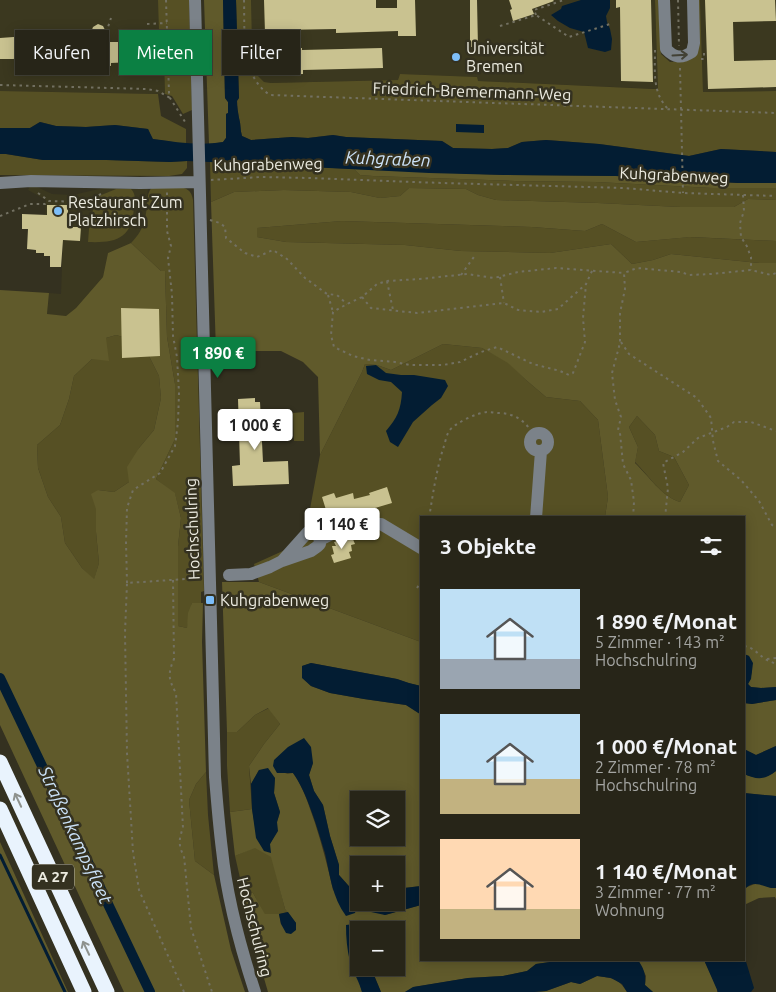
<!DOCTYPE html>
<html lang="de">
<head>
<meta charset="utf-8">
<style>
	:root { --surface:#272518; --page:#333125; --text:#f1f3f6; --muted:#a4a5a2; --line:#434237; --accent:#0b8043 }
	body { margin:0; font-family:Ubuntu,sans-serif; background:var(--page); color:var(--text); height:100vh; display:flex; flex-direction:column; font-size:19px; white-space:nowrap }
	* { box-sizing:border-box; margin:0 }
	p { font-size:16px; color:var(--muted) }
	.icon { flex:none; width:28px; height:28px; fill:none; stroke:currentColor; stroke-width:2; stroke-linecap:round; stroke-linejoin:round }
	.map { position:relative; flex:1; overflow:hidden }
	.panel { position:absolute; left:420px; top:516px; width:325px; height:445px; display:flex; flex-direction:column; background:var(--surface); border-radius:0px; box-shadow:0 2px 12px #0003,0 0 0 1px var(--line) }
	.panel>* { flex:none }
	.guide { position:absolute; left:15px; top:30px; width:330px; height:45px; display:flex; gap:10px }
	.controls { position:absolute; left:350px; top:791px; display:grid; gap:10px }
	.controls a { display:grid; place-items:center; width:55px; height:55px; border-radius:0px; background:var(--surface); box-shadow:0 2px 12px #0003,0 0 0 1px var(--line); font-size:25px }
	.price { position:absolute; translate:-50% -42px; padding:0 11px; border-radius:5px; background:#fff; color:#222; font-size:16px; line-height:32px; filter:drop-shadow(0 1px 2px #0008) }
	.price::after { content:''; position:absolute; left:50%; top:30px; width:15px; height:11px; margin-left:-8px; background:inherit; clip-path:polygon(0 0,100% 0,50% 100%) }
	.price.selected { background:var(--accent); color:#fff }
	ul { padding:0; list-style:none }
	li { display:flex; align-items:center; gap:15px; height:125px; padding:0 20px }
	li span { display:grid; place-items:center; flex:none; width:140px; height:100px; border-radius:0px; color:#555 }
	li>.icon { margin-inline-start:auto }
	span .icon { width:60px; height:60px; fill:#fffc; stroke-width:1 }
	li b { font-size:21px }
	h2 { display:flex; justify-content:space-between; align-items:center; height:60px; padding:0 20px; font-size:21px }
	.tag { padding:0 18px; border-radius:0px; background:var(--surface); box-shadow:0 2px 12px #0003,0 0 0 1px var(--line); font-size:18px; line-height:45px }
	.tag.selected { background:var(--accent); color:#fff }
	.map>svg:first-child { display:block }
</style>
</head>
<body>
<div class="map">
<svg width="776" height="992" viewBox="0 0 776 992">
	<rect width="100%" height="100%" fill="#343120"/>
	<path fill="#3b381f" d="M0 0H162L165 94 0 91Z
		M251 0H655L658 89 477 81V77L400 74 398 80 271 83 264 82 256 74 255 41 252 40Z
		M700 0H776V91L703 92Z
		M31 184 52 194 73 195 112 186 148 187 146 218 140 234 131 243 108 253 103 277 76 308 66 316 47 315 49 293 61 294 63 240 44 239 46 200 28 190Z"/>
	<path fill="#565024" d="M158 0H189L192 110 183 114 172 96 165 94 164 62 160 61Z
		M236 0H251L252 40H255L256 74 264 82 271 83 398 80 400 74 477 77 478 81 653 89H658L655 0H658L661 54 670 62 686 61 697 0H700L703 92 776 91V152L721 149 689 156 599 144 546 140 522 142 508 148 492 149 453 148 442 141 346 137 333 135 308 138 292 137 251 140 242 136C240 130 241 124 239 118 238 112 237 107 237 100L239 98Z
		M0 91 158 94 161 116 186 129V144L152 139 148 129 115 125 86 127 56 126 40 122 30 128H0Z
		M0 154H6L43 160H107L170 162 187 161V168L182 174 169 176 0 175Z
		M210 162 354 169 360 175 373 176 515 181 596 182 713 188H776V200L748 199 734 207H680L598 203 496 200 478 195 466 189 409 188 400 196 380 198 351 192 284 190 234 192 211 202Z
		M152 187 184 188C190 190 192 194 193 200L204 591 201 592V603H192L187 628 178 626V546L181 518 175 494 156 479 175 439V384L167 337 165 271H161L131 243C138 236 143 228 145 218 148 208 145 195 152 187Z
		M116 189H131C136 194 135 200 134 207 132 239 116 243 88 242L89 229 95 200 99 196Z
		M342 221 532 227 585 231 602 224 636 242 690 237 776 241V263H759L671 254 653 260 632 264 611 244 550 253 461 251 405 245 286 242 257 237V228Z
		M116 335 130 339 148 354 159 376 161 398 154 430 139 448 129 482 114 492 98 490 96 509V532L99 563 94 580 82 568 65 543 61 517 48 497 38 468 37 445 60 425 69 399 74 376 92 359 106 338Z
		M443 344 482 348 508 362 526 380 546 397 580 401 598 420 608 497 605 517 421 518V642L259 582 254 564 285 550 307 525 320 455 362 372 365 364 377 365 391 370Z
		M304 412V441H294L293 413Z
		M637 416 655 435 659 451 674 457 689 485 680 502C661 496 649 476 635 462L638 447 629 427Z
		M269 708 280 724 264 744 249 766 252 809 230 812 227 766V732H237L255 715Z
		M206 772 208 815 214 875 195 861 189 800 196 784Z
		M255 847 272 857 285 909 288 912 279 914 265 915 253 893 243 891 235 856Z"/>
	<path fill="#605a2b" fill-rule="evenodd" d="M204 0H223L225 98 228 102V113L226 114V138L223 142 209 144Z
		M354 169 504 175 616 176 738 183H776V188H713L596 182 515 181 373 176 360 175Z
		M409 188 466 189 478 195 496 200 598 203 680 207H734L748 199 776 200V241L691 237 636 242 602 224 585 231 532 227 342 221 257 228V237L286 242 405 245 461 251 550 253 611 244 632 264 653 260 671 254 759 263H776V687L761 688 751 687 748 684 752 672 749 656 744 654V518L605 517 608 497 598 420 580 401 546 397 526 380 508 363 482 348 443 344 391 370 377 365 365 364 362 372 320 455 318 377 303 362 281 351H216L211 202 234 192 284 190 351 192 380 198 400 196ZM637 416 655 435 659 451 674 457 689 485 680 502C661 496 649 476 635 463L638 447 629 427Z
		M131 243 161 271H165L167 337 175 384V439L156 479 175 493 181 518 178 546V626L187 628 188 613 192 603H203L202 642 206 772 196 784 189 800 195 861 214 875 231 950 245 992H124L0 725V290L49 293 47 314 66 316 76 308 103 277 108 253ZM116 335 130 339 148 354 159 376 161 398 154 430 139 448 127 467 129 482 114 492 98 490 91 494 96 509V532L99 563 94 579 82 568 65 543 61 517 48 497 38 468 37 445 60 425 69 399 74 376 92 359 109 361 106 338Z
		M222 582H259L421 642V686L408 683 397 679 343 669 311 663 302 666V677L311 686 330 693 364 699 406 705 420 714 421 717V886L396 889V865H359V894L355 893 339 875V865L330 836 323 805 314 791 309 775 313 763 285 774 293 773C304 788 309 806 315 823 322 845 328 867 333 890L357 907 365 905 385 915 421 905V960H564L536 964 527 971 503 976 468 978 414 987 405 992H381L371 968H396V930H360L354 924 359 981 362 992H268L249 927 243 891 253 893 265 914H279L281 924 296 923 285 909 271 857 255 848 235 856 230 812 252 809 257 838 270 844 277 831V822L280 812 274 793 275 778 259 770 251 784 249 766 264 744 280 724 268 708 255 715 237 732H227ZM359 800H396V838H359Z
		M776 700V746L756 755 744 749V703L752 704Z
		M776 771V796L744 793V774C756 779 765 779 776 771Z
		M0 842 68 992H0Z
		M759 883 771 888H776V899L775 897 759 898 744 905C744 888 741 888 759 883Z
		M638 960H704L717 988V992H653L645 985 646 976Z
		M597 976C612 978 619 978 627 992H534L546 991 571 982 580 984Z"/>
	<path fill="#031d33" d="M223 0H236L239 98 237 101C237 107 238 112 239 118 241 124 240 130 242 136L251 140 292 137 308 138 333 135 346 137 442 141 453 148 492 149 508 148 522 142 546 140 599 144 689 156 721 149 776 152V183H738L616 176 504 175 429 173 210 162 187 161 170 162 107 160H43L6 154H0V128H30L40 122 56 126 86 127 115 125 148 129 153 139C176 142 199 146 223 142L226 138V114L228 113V102L225 98Z
		M581 0H610V8L606 16 607 22 610 29 612 39 611 50 605 52 588 48 584 32 570 28 558 21 551 15 561 9 562 6Z
		M456 124 484 125V133L456 132Z
		M376 365 386 373 401 375H414L445 380 448 386 441 398 432 405 413 422 398 447 390 442 386 431C397 418 401 410 402 392L391 382 379 380 367 374 366 366Z
		M744 654 749 656 753 663 751 679 748 684 751 687 761 688 776 687V700L752 704 744 703Z
		M311 663 397 679 409 683 421 686V717L420 714 406 705 364 699 330 693 311 686 302 678V666Z
		M304 738 311 747 313 763 309 775 314 791 323 805 330 836 339 865V875L355 893 359 894V902H396V889L421 886V905L385 915 371 912 365 905 357 907 355 913 346 916C332 897 330 875 325 853 318 830 307 792 293 773H277L273 766 274 760 288 747Z
		M776 746V771C765 780 757 780 744 774V749L756 755Z
		M268 768 275 778 274 793 280 812 277 822 278 831 270 844 271 853 264 851 256 838 252 809 251 784 259 770Z
		M744 793 776 796V888C765 889 754 877 744 890Z
		M288 912 296 923V930L291 934 286 933 281 924 279 914Z
		M354 924 360 930H359V968H371L381 992H362C359 981 353 972 350 962 347 949 346 938 346 925Z
		M744 955 754 988 751 992H718L704 960H744Z
		M564 960H638C644 969 646 974 645 985L653 992H627L622 984 611 978 597 976 580 984 571 982 546 991 534 992H405L413 987 468 978 503 976 527 971 536 964Z"/>
	<g fill="none" stroke-linecap="round" stroke-linejoin="round">
		<path stroke="#031d33" stroke-width="3" d="M0 855 65 992"/>
		<path stroke="#031d33" stroke-width="10" d="M0 678 150 992"/>
	</g>
	<path fill="#c9c290" d="M264 0H376V8H397V0H415L416 36H398V31L336 33V29L279 30V48H302V50L382 48 383 68 303 70V74L277 75 276 66H266Z
		M470 0H477L478 47H470Z
		M509 0H553L554 1 532 9 534 14 513 21 510 10 512 9Z
		M616 0H651L653 82 621 81 620 7 616 8Z
		M705 0H775L776 21 733 22 734 61 776 60V87L708 89Z
		M98 24 103 26 105 30 102 42H119L132 41 133 45 135 44 136 60 133 61V62L111 63V66L71 59V57H63L46 60V39L70 36 89 38 93 27Z
		M27 36 28 57 13 59H0V38Z
		M47 205H68V227H81L80 241 63 240 61 267H50V256H44V253H36V250L27 249 28 229H22V214L47 215Z
		M121 308 159 309 160 356 122 358Z
		M255 398V402H260L263 462 288 461 289 484 233 486 232 466 240 465 238 399Z
		M387 487 392 503 375 508 376 512 361 515V517L331 526 322 497 334 493 336 498 353 493 354 499 370 495 369 493Z
		M352 537 355 544 351 545 352 551 349 552 351 558 334 563 331 555 334 554 332 546H336L334 542Z"/>
	<g fill="none" stroke-linecap="round" stroke-linejoin="round">
		<path stroke="#737162" stroke-width="2" stroke-dasharray="2.5 4" stroke-linecap="butt" d="M166 0 169 93 170 98 187 125
			M244 0C245 31 240 76 270 95L776 113
			M678 0 679 46
			M536 15 534 10 564 0
			M147 24 167 23
			M500 26 536 15 569 37 610 24
			M98 39H104L111 18
			M655 50C655 72 652 92 668 109
			M701 59H704V52
			M680 68 683 193
			M0 85 147 89 158 91 170 98
			M211 180 261 177 308 178 442 183 624 188 683 193 776 196
			M38 193 49 201 85 202 101 194
			M743 195 744 211 740 223 741 237 748 248 749 252 751 257V270
			M0 216 30 204H45L49 201
			M210 220 220 223 225 227 226 238 245 253 257 257 273 250 287 259 305 278 327 294 337 295 347 304
			M592 271 586 284 583 318 585 342 573 373 569 375 560 371 533 364 497 347 481 352 460 362 443 365H410L395 362 370 360 353 356 334 347 331 335 333 312 347 304 362 297 377 284 387 281 420 279 467 274 494 278 518 272 556 268 624 273
			M461 275 476 254
			M500 277 504 303
			M387 281 393 310
			M328 295 333 312
			M362 297 371 308 417 313 504 303 518 310 541 312 558 309 586 284
			M621 342 629 354 697 398 711 418 713 441 718 461 741 480 759 501 772 525 776 527
			M429 518C433 494 436 472 443 449 445 444 446 436 449 431 456 422 477 413 487 412 491 412 495 413 499 413 513 413 527 421 532 434
			M633 518 634 502 631 480 623 464 620 433 618 430 621 417 615 400 612 373 620 343V313L625 289 624 273 637 268 681 272 689 275 712 274 751 270 771 275 776 273
			M665 518 668 488 663 463 683 452 698 438 727 427 734 422H751L776 431
			M173 580 174 659C168 673 168 679 176 693L183 828C179 838 178 846 184 856L191 928 212 992
			M127 583 126 543 127 508 133 490 160 473 175 446 178 422 179 393 177 357 173 336 172 294 168 258 171 246 167 231V192
			M417 588 421 582
			M744 646C754 648 757 653 765 659 768 661 772 662 776 664
			M767 659 776 658
			M184 992 139 890 133 852 127 753 125 633 127 583 200 578"/>
		<path stroke="#7b8289" stroke-width="12" d="M195 0 215 777C217 802 219 826 222 850 227 899 240 946 255 992
			M664 0 666 49C675 58 681 59 692 52L694 43 693 0
			M0 183 31 181 140 183 199 182
			M530 442a9 9 0 1 1 18 0a9 9 0 1 1-18 0Z
			M536 518 541 451
			M320 540 332 534 366 524H381L421 548
			M229 575 251 574 270 567 282 561 311 551 318 546 320 544 319 535 314 532H308L282 561"/>
		<path stroke="#e9f3fd" stroke-width="15" d="M0 762 107 992
			M0 809 84 992"/>
	</g>
	<defs><path id="oneway-shaft" d="M-6 0H5M1.5-3L5.5 0L1.5 3" fill="none" stroke-width="1.6" stroke-linecap="round" stroke-linejoin="round" transform="scale(1.25)"/></defs>
	<use stroke="#424135" href="#oneway-shaft" transform="translate(680 55) rotate(-3)"/>
	<g stroke="#8e928e">
		<use href="#oneway-shaft" transform="translate(18 800) rotate(-115)"/>
		<use href="#oneway-shaft" transform="translate(86 948) rotate(-115)"/>
	</g>
	<g fill="#7dbef9" stroke="#343120" stroke-width="2">
		<circle cx="456" cy="57" r="5"/>
		<circle cx="58" cy="211" r="5"/>
		<rect x="205" y="595" width="10" height="10" rx="2.5"/>
	</g>
	<g text-anchor="middle" stroke-width="5" stroke-linejoin="round" paint-order="stroke">
		<rect fill="#343120" stroke="#b5b3a6" stroke-width="1" x="32" y="864.5" width="42" height="25" rx="4"/>
		<g font-size="15" font-weight="bold" fill="#ecebe0">
			<text x="53" y="882">A 27</text>
		</g>
		<g font-size="16" fill="#ecebe0" stroke="#343120" text-anchor="start">
			<text x="466" y="54">Universität<tspan x="466" dy="18">Bremen</tspan></text>
			<text x="68" y="208">Restaurant Zum<tspan x="68" dy="18">Platzhirsch</tspan></text>
			<text x="220" y="606">Kuhgrabenweg</text>
		</g>
		<g font-size="16" fill="#ecebe0" stroke="#343120">
			<text transform="translate(472 91) rotate(2)" y="6">Friedrich-Bremermann-Weg</text>
			<text transform="translate(268 164) rotate(-1)" y="6">Kuhgrabenweg</text>
			<text transform="translate(674 175) rotate(3)" y="6">Kuhgrabenweg</text>
			<text transform="translate(192 529) rotate(-92)" y="6">Hochschulring</text>
			<text transform="translate(255 927) rotate(76)" y="6">Hochschulring</text>
		</g>
		<g font-size="18" font-style="italic" fill="#cbe2f8" stroke="#343120">
			<text transform="translate(388 159) rotate(2)" y="6">Kuhgraben</text>
			<text transform="translate(75 835) rotate(65)" y="6">Straßenkampsfleet</text>
		</g>
	</g>
</svg>
<div class="controls">
<a><svg class="icon" aria-label="layers" viewBox="0 0 24 24"><path d="M12 4l9 5-9 5-9-5zM3 14l9 5 9-5"/></svg></a>
<a>+</a>
<a>−</a>
</div>
<b class="price selected" style="left:218px;top:379px">1 890 €</b>
<b class="price" style="left:255px;top:451px">1 000 €</b>
<b class="price" style="left:342px;top:550px">1 140 €</b>
<div class="guide">
<a class="tag">Kaufen</a>
<a class="tag selected">Mieten</a>
<a class="tag">Filter</a>
</div>
<section class="panel">
<h2>3 Objekte<svg class="icon" aria-label="filters" viewBox="0 0 24 24"><path d="M4 7h16M4 17h16"/><circle cx="9" cy="7" r="2"/><circle cx="15" cy="17" r="2"/></svg></h2>
<ul>
<li><span style="background:linear-gradient(#bfe0f5 70%,#9aa5b1 0)"><svg class="icon" aria-label="home" viewBox="0 0 24 24"><path d="M3 11l9-7 9 7M6 9v11h12V9"/></svg></span><div><b>1 890 €/Monat</b><p>5 Zimmer · 143 m²</p><p>Hochschulring</p></div></li>
<li><span style="background:linear-gradient(#bfe0f5 65%,#c2b280 0)"><svg class="icon" aria-label="home" viewBox="0 0 24 24"><path d="M3 11l9-7 9 7M6 9v11h12V9"/></svg></span><div><b>1 000 €/Monat</b><p>2 Zimmer · 78 m²</p><p>Hochschulring</p></div></li>
<li><span style="background:linear-gradient(#ffd9b3 70%,#c2b280 0)"><svg class="icon" aria-label="home" viewBox="0 0 24 24"><path d="M3 11l9-7 9 7M6 9v11h12V9"/></svg></span><div><b>1 140 €/Monat</b><p>3 Zimmer · 77 m²</p><p>Wohnung</p></div></li>
</ul>
</section>
</div>
</body>
</html>
